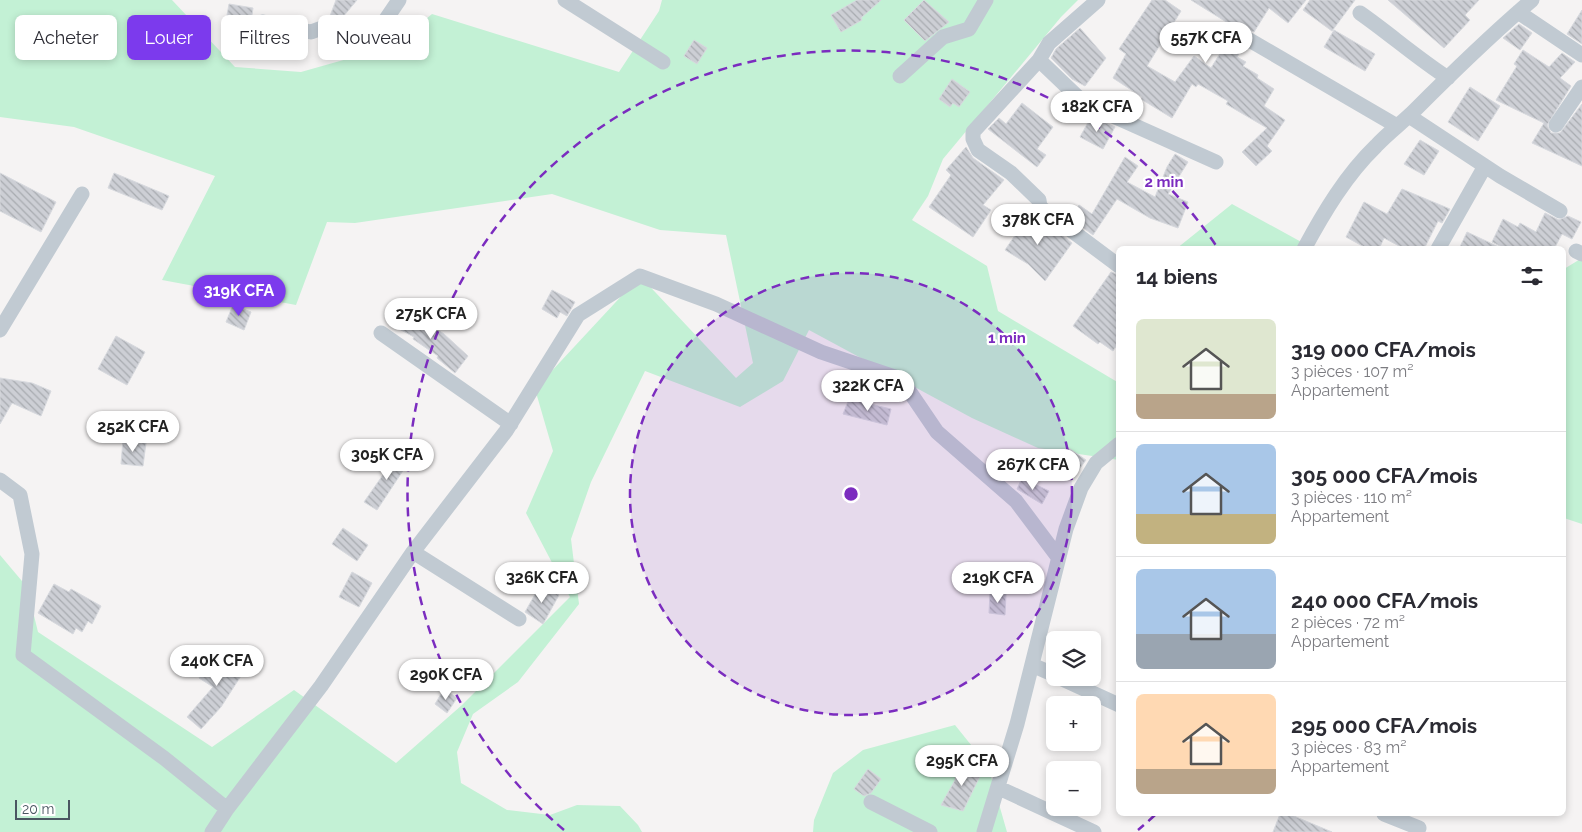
<!DOCTYPE html>
<html lang="fr">
<head>
<meta charset="utf-8">
<style>
	:root { --surface:#fff; --page:#f7f7f7; --text:#2b2b33; --muted:#7c7c81; --line:#e1e1e2; --accent:#7c3aed }
	body { margin:0; font-family:Raleway,sans-serif; background:var(--page); color:var(--text); height:100vh; display:flex; flex-direction:column; font-size:19px; white-space:nowrap }
	* { box-sizing:border-box; margin:0 }
	p { font-size:16px; color:var(--muted) }
	.icon { flex:none; width:28px; height:28px; fill:none; stroke:currentColor; stroke-width:2; stroke-linecap:round; stroke-linejoin:round }
	.map { position:relative; flex:1; overflow:hidden }
	.panel { position:absolute; left:1116px; top:246px; width:450px; height:570px; display:flex; flex-direction:column; background:var(--surface); border-radius:8px; box-shadow:0 2px 8px #0003 }
	.panel>* { flex:none }
	.hud { position:absolute; left:15px; top:15px; width:475px; height:45px; display:flex; gap:10px }
	.tools { position:absolute; left:1046px; top:631px; display:grid; gap:10px }
	.tools a { display:grid; place-items:center; width:55px; height:55px; border-radius:8px; background:var(--surface); box-shadow:0 2px 8px #0003; font-size:25px }
	.scale { position:absolute; left:15px; bottom:12px; width:55px; box-sizing:border-box; padding-left:5px; border:2px solid #4a5661; border-top:0; font-size:14px; line-height:18px; white-space:nowrap; color:#4a5661; -webkit-text-stroke:4px #fff; paint-order:stroke }
	.price { position:absolute; translate:-50% -42px; padding:0 11px; border-radius:18px; background:#fff; color:#222; font-size:16px; line-height:32px; filter:drop-shadow(0 1px 2px #0008) }
	.price::after { content:''; position:absolute; left:50%; top:30px; width:15px; height:11px; margin-left:-8px; background:inherit; clip-path:polygon(0 0,100% 0,50% 100%) }
	.price.active { background:var(--accent); color:#fff }
	ul { padding:0; list-style:none }
	li { display:flex; align-items:center; gap:15px; height:125px; padding:0 20px }
	li+li { border-top:1px solid var(--line) }
	li span { display:grid; place-items:center; flex:none; width:140px; height:100px; border-radius:8px; color:#555 }
	li>.icon { margin-inline-start:auto }
	span .icon { width:60px; height:60px; fill:#fffc; stroke-width:1 }
	li b { font-size:21px }
	h2 { display:flex; justify-content:space-between; align-items:center; height:60px; padding:0 20px; font-size:21px }
	.tag { padding:0 18px; border-radius:8px; background:var(--surface); box-shadow:0 2px 8px #0003; font-size:18px; line-height:45px }
	.tag.active { background:var(--accent); color:#fff }
	.map>svg:first-child { display:block }
</style>
</head>
<body>
<div class="map">
<svg width="1582" height="832" viewBox="0 0 1582 832">
	<defs>
		<pattern id="building-back-hatch" width="6" height="6" patternUnits="userSpaceOnUse" patternTransform="scale(1.25)"><rect width="6" height="6" fill="#cdcfd5"/><path d="M-1 5l2 2M0 0l6 6M5-1l2 2" fill="none" stroke="#a8abb0"/></pattern>
	</defs>
	<rect width="100%" height="100%" fill="#f5f3f3"/>
	<path fill="#c3f1d5" d="M0 0H172L235 67 301 72 393 46 432 14 619 72 659 11 662 0H1078L1061 17 943 159 928 196 912 220 987 266 998 311 1119 383V460L1038 448 972 418 809 330 783 381 740 407 645 371 591 482 571 539 579 604 518 682 473 714 457 752 461 783 507 810 550 815 577 805 620 806 638 825 642 832H0V555L27 587 38 632 212 747 294 690 396 763 462 705 570 597 526 513 553 451 535 389 640 276 736 378 753 363 726 235 660 230 552 194 355 223 327 222 296 305 162 280 215 176 74 127 0 117Z
		M1232 204 1305 244 1304 249H1176Z
		M1582 258V524L1564 518V269Z
		M955 725 988 766 1007 832H813L814 820 833 773 863 750Z"/>
	<path fill="url(#building-back-hatch)" stroke="#d7d9de" d="M336 0H357L342 18 330 16Z
		M857 0H881L861 18 862 20 841 32 831 15Z
		M924 0 949 22 925 41 904 20Z
		M1152 0H1165L1181 11 1147 66 1175 82 1194 56 1211 68 1236 28 1191 0H1306L1288 23 1269 8 1254 32 1246 29 1238 34V42L1243 47 1237 57 1246 62 1243 66 1258 75 1257 78 1274 89 1264 106 1285 120 1267 146 1272 151 1256 166 1242 152 1267 128 1226 104 1228 101 1198 84 1196 87 1192 84 1172 118 1141 99 1142 97 1113 78 1126 54 1119 49Z
		M1310 0H1355L1332 31 1303 10Z
		M1388 0H1479L1465 15 1470 20 1444 48Z
		M229 4 253 8 248 42 223 38Z
		M1582 10V44L1567 34Z
		M1519 24 1532 33 1520 50 1503 38Z
		M1080 28 1106 58 1085 86 1072 79 1051 58 1056 49Z
		M1334 30 1375 54 1365 71 1324 47Z
		M331 35 348 39 343 51 320 43 322 38Z
		M694 40 707 48 697 64 684 56Z
		M1523 50 1549 67 1562 53 1575 62 1560 78 1571 86 1547 125 1551 133H1560L1582 104V166L1532 143 1544 123 1496 100 1517 66 1514 64Z
		M952 79 970 92 959 107 953 103 950 107 939 99Z
		M1470 87 1500 106 1478 141 1448 122Z
		M1022 103 1053 127 1037 149 1046 155 1037 167 988 129 999 118 1006 124Z
		M1091 117 1115 127 1103 149 1080 137Z
		M1420 140 1439 151 1424 175 1404 164Z
		M966 147 973 158 1004 180 983 205 991 210 973 237 929 207 951 175 946 170Z
		M1175 154 1188 162 1168 194 1188 202 1178 228 1150 218 1117 199 1093 235 1070 218 1079 205 1092 214 1125 157 1138 166 1127 182 1155 197 1167 167Z
		M0 173 56 202 41 232 0 211Z
		M114 173 169 196 162 210 108 188Z
		M1402 189 1450 209 1442 223 1438 221 1424 249H1405L1384 238 1379 249H1368L1346 237 1364 202 1387 214Z
		M1029 211 1059 236 1060 234 1072 243 1045 281 1028 264 1005 250 1018 231 1015 228Z
		M1545 213 1559 220 1568 216 1581 222 1572 239 1562 234 1554 249H1506L1492 242 1503 219 1518 227 1520 223 1536 232Z
		M1467 232 1503 249H1459Z
		M1111 272 1119 275V342L1113 351 1100 342 1098 344 1073 326Z
		M552 290 575 302 567 316 560 312 557 318 542 309Z
		M233 305 251 312 244 330 226 322Z
		M398 310 422 324 424 321 444 334 468 356 455 373 437 358 438 356 413 339 414 337 390 324Z
		M116 336 145 352 127 385 98 369Z
		M0 378 32 383 51 391 41 416 12 403 0 424Z
		M849 399 891 409 887 425 843 414Z
		M123 440 146 443 143 466 121 464Z
		M1067 447 1086 460 1074 476 1056 463Z
		M399 452 410 460 377 510 364 502Z
		M1022 478 1049 491 1042 504 1017 489Z
		M343 528 368 545 357 561 332 544Z
		M352 572 372 583 359 607 339 597Z
		M54 584 69 592 71 589 101 606 92 624 88 621 82 632 76 628 73 634 38 613Z
		M541 584 559 595 543 624 525 612Z
		M990 593 1006 594 1005 615 989 613Z
		M217 649 246 668 221 707 201 729 187 717 213 687 199 678Z
		M444 689 457 698 447 713 435 704Z
		M961 761 982 772 963 811 941 805 955 780Z
		M868 769 881 779 871 793 864 796 854 789Z
		M1280 814H1289L1332 832H1273Z"/>
	<g fill="none" stroke-linecap="round" stroke-linejoin="round">
		<path stroke="#c1cad2" stroke-width="15" d="M565 0 663 62
			M1098 0 1049 43 1039 60 973 132V139L978 150 1011 173 1039 200 1040 207 1119 266
			M1518 12 1582 55
			M1360 13C1390 34 1417 58 1448 78
			M263 22 311 32 330 25 370 34 380 28 399 0
			M1246 38 1397 126
			M1039 60 1084 103 1216 162
			M900 76 943 37 969 29 986 0
			M1409 116 1500 176 1560 211
			M1556 125 1582 87
			M1304 249C1324 212 1346 175 1376 146 1388 133 1403 122 1415 110 1453 72 1491 35 1532 0
			M1438 249 1485 166
			M1576 251 1582 254
			M0 330 82 194
			M381 333 511 424
			M0 480 20 495 32 554 23 655 164 758 227 809 212 832
			M413 552 519 619
			M1032 665 1055 675
			M1060 678 1119 705
			M999 788 1094 832
			M871 802 930 832
			M227 809 321 686 413 552 506 431 578 315 640 276 716 304 821 352 901 379 937 432 1016 501 1058 557
			M1384 814 1419 828
			M984 832 1017 724 1066 529 1081 488 1096 463 1119 444"/>
	</g>
	<circle cx="851" cy="494" r="221" fill="#7b2cbf" fill-opacity=".12"/>
	<g fill="none" stroke="#7b2cbf" stroke-width="2.5" stroke-dasharray="9 6">
		<circle cx="851" cy="494" r="221"/>
		<path d="M1155 815A442 442 0 0 1 1138 830M564 830A442 442 0 1 1 1217 247"/>
	</g>
	<circle cx="851" cy="494" r="8" fill="#7b2cbf" stroke="#fff" stroke-width="2.5"/>
	<g font-size="15" text-anchor="middle" font-weight="bold" fill="#7b2cbf" stroke="#fff" stroke-width="4.5" stroke-linejoin="round" paint-order="stroke">
		<text x="1164" y="187">2 min</text>
		<text x="1007" y="343">1 min</text>
	</g>
</svg>
<div class="tools">
<a><svg class="icon" aria-label="layers" viewBox="0 0 24 24"><path d="M12 4l9 5-9 5-9-5zM3 14l9 5 9-5"/></svg></a>
<a>+</a>
<a>−</a>
</div>
<div class="scale">20 m</div>
<b class="price" style="left:1206px;top:64px">557K CFA</b>
<b class="price" style="left:1097px;top:133px">182K CFA</b>
<b class="price" style="left:1038px;top:246px">378K CFA</b>
<b class="price active" style="left:239px;top:317px">319K CFA</b>
<b class="price" style="left:431px;top:340px">275K CFA</b>
<b class="price" style="left:868px;top:412px">322K CFA</b>
<b class="price" style="left:133px;top:453px">252K CFA</b>
<b class="price" style="left:387px;top:481px">305K CFA</b>
<b class="price" style="left:1033px;top:491px">267K CFA</b>
<b class="price" style="left:542px;top:604px">326K CFA</b>
<b class="price" style="left:998px;top:604px">219K CFA</b>
<b class="price" style="left:217px;top:687px">240K CFA</b>
<b class="price" style="left:446px;top:701px">290K CFA</b>
<b class="price" style="left:962px;top:787px">295K CFA</b>
<div class="hud">
<a class="tag">Acheter</a>
<a class="tag active">Louer</a>
<a class="tag">Filtres</a>
<a class="tag">Nouveau</a>
</div>
<section class="panel">
<h2>14 biens<svg class="icon" aria-label="filters" viewBox="0 0 24 24"><path d="M4 7h16M4 17h16"/><circle cx="9" cy="7" r="2"/><circle cx="15" cy="17" r="2"/></svg></h2>
<ul>
<li><span style="background:linear-gradient(#dfe7d0 75%,#b9a48a 0)"><svg class="icon" aria-label="home" viewBox="0 0 24 24"><path d="M3 11l9-7 9 7M6 9v11h12V9"/></svg></span><div><b>319 000 CFA/mois</b><p>3 pièces · 107 m²</p><p>Appartement</p></div></li>
<li><span style="background:linear-gradient(#a9c7e8 70%,#c2b280 0)"><svg class="icon" aria-label="home" viewBox="0 0 24 24"><path d="M3 11l9-7 9 7M6 9v11h12V9"/></svg></span><div><b>305 000 CFA/mois</b><p>3 pièces · 110 m²</p><p>Appartement</p></div></li>
<li><span style="background:linear-gradient(#a9c7e8 65%,#9aa5b1 0)"><svg class="icon" aria-label="home" viewBox="0 0 24 24"><path d="M3 11l9-7 9 7M6 9v11h12V9"/></svg></span><div><b>240 000 CFA/mois</b><p>2 pièces · 72 m²</p><p>Appartement</p></div></li>
<li><span style="background:linear-gradient(#ffd9b3 75%,#b9a48a 0)"><svg class="icon" aria-label="home" viewBox="0 0 24 24"><path d="M3 11l9-7 9 7M6 9v11h12V9"/></svg></span><div><b>295 000 CFA/mois</b><p>3 pièces · 83 m²</p><p>Appartement</p></div></li>
</ul>
</section>
</div>
</body>
</html>
